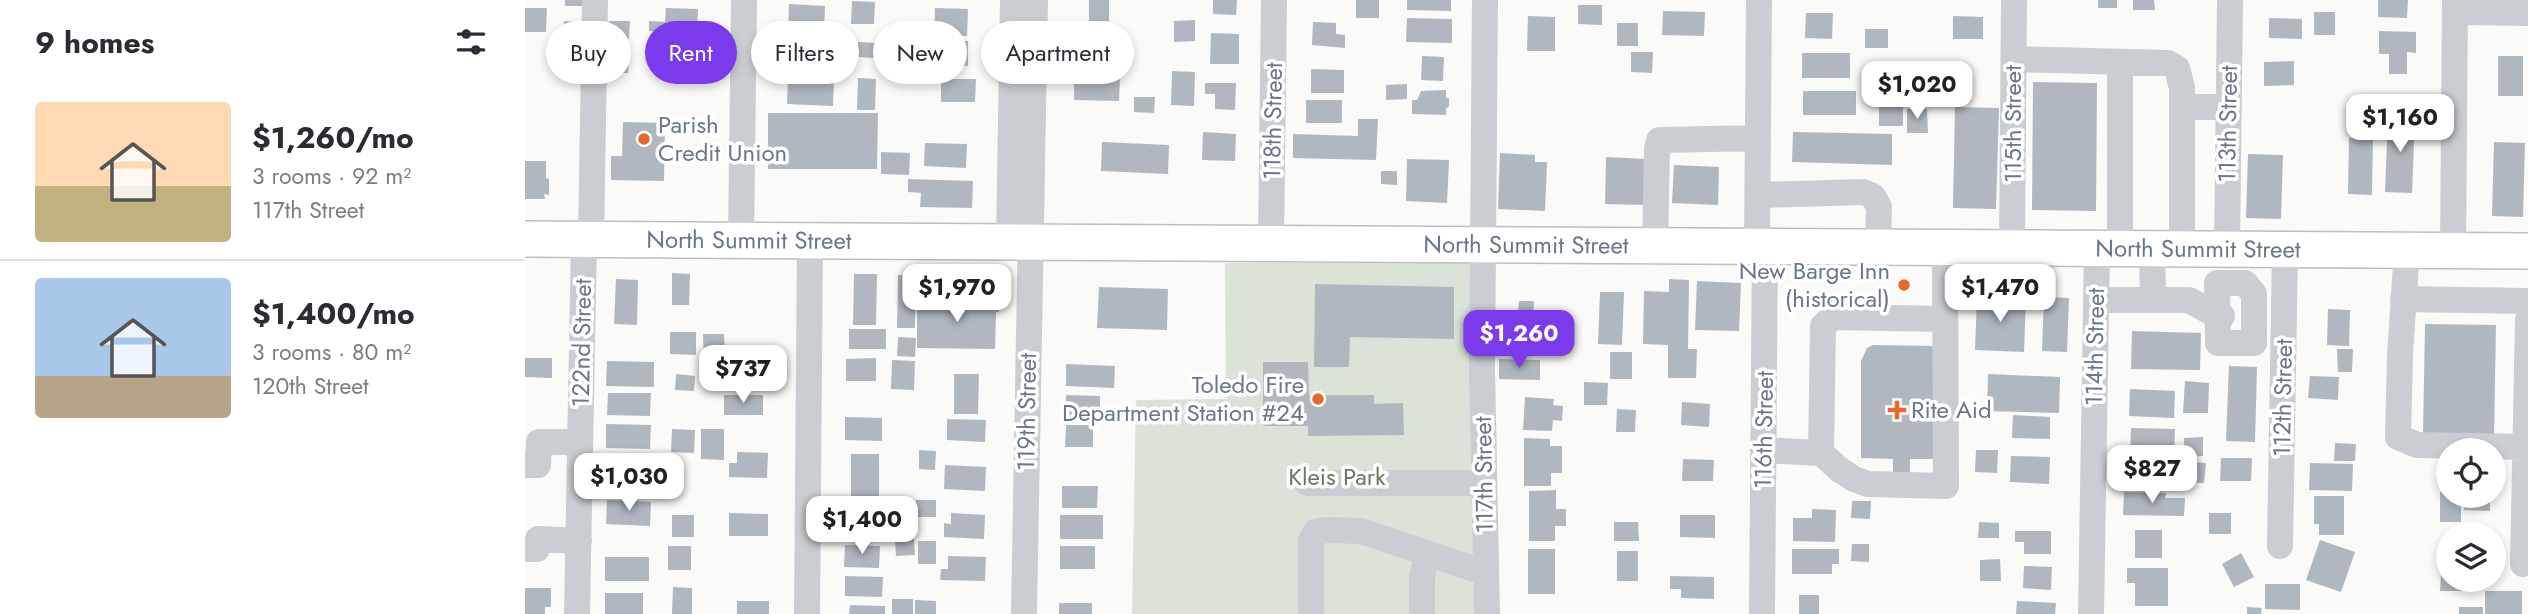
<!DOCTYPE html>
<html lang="en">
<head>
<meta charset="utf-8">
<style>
	:root { --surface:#fff; --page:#f7f7f7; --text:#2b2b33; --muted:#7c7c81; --line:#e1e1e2; --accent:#7c3aed }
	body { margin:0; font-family:Jost,sans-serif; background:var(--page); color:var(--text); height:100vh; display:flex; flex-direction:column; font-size:26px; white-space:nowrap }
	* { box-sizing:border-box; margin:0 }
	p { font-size:23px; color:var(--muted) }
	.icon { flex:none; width:38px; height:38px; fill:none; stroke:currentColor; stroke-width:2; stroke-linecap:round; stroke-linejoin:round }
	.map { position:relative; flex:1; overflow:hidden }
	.panel { display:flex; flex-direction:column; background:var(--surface); width:525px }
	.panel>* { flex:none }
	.hud { position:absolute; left:21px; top:21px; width:665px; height:63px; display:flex; gap:14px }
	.fabs { position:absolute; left:1911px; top:438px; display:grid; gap:14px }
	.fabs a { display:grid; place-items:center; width:70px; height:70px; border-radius:50%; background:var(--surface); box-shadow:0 4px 10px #0003; font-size:35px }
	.price { position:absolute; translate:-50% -60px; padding:0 16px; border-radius:14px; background:#fff; color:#222; font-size:23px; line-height:46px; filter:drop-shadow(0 2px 4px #0008) }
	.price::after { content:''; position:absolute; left:50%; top:42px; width:21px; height:16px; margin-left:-10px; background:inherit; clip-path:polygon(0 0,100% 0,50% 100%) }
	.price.active { background:var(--accent); color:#fff }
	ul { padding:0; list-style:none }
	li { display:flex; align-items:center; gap:21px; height:175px; padding:0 35px }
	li+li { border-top:2px solid var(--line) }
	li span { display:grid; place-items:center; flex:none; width:196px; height:140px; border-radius:7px; color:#555 }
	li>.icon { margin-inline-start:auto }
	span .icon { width:84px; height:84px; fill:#fffc; stroke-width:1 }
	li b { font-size:30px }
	h2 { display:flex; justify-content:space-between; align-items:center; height:84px; padding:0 35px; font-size:30px }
	.chip { padding:0 24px; border-radius:32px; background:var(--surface); box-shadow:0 4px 10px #0003; font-size:24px; line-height:63px }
	.chip.active { background:var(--accent); color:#fff }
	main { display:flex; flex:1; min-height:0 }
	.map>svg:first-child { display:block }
</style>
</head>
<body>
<main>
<section class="panel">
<h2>9 homes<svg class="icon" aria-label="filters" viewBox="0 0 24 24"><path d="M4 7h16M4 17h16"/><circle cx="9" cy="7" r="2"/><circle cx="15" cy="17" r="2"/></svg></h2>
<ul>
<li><span style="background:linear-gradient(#ffd9b3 60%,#c2b280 0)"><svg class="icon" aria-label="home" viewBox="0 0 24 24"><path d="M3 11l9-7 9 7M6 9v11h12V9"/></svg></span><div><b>$1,260/mo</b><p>3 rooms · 92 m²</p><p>117th Street</p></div></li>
<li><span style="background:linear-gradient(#a9c7e8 70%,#b9a48a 0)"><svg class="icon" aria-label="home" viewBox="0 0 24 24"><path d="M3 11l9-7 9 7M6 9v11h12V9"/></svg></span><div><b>$1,400/mo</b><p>3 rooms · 80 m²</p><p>120th Street</p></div></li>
</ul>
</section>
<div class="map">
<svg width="2003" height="614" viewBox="0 0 2003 614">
	<rect width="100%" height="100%" fill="#fafaf8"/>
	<path fill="#dbe2d8" d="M700 263H946L950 614H607L611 400 701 399Z"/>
	<path fill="#b0b7bf" d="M40 0H60V6H40Z
		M564 0H584V25H564Z
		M688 0H712L711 15 688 14Z
		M831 0H854V18H831Z
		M882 0H926V11L882 10Z
		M1573 0H1592V8H1573Z
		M1608 0H1629L1630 10H1608Z
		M1853 0H1883L1882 18 1853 17Z
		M327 1 350 2 349 24H326Z
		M264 4 300 6 299 35 263 34Z
		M1053 5H1077V25L1053 24Z
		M0 8H22L21 32H0Z
		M141 8 173 9 172 33 124 31V21L140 22Z
		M410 8 443 9 442 36 409 35Z
		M1138 11 1180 12 1179 36 1137 35Z
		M1789 12H1810V35H1789Z
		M1281 13H1308L1307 39 1280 38Z
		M1003 16 1030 17V51H1002Z
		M1428 16 1458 17V39H1428Z
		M882 18 927 19V43L881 42Z
		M1744 18 1777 19V39L1744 38Z
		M670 20V41L649 42V21Z
		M39 21 57 22 56 41 39 40Z
		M84 21H105L104 39 83 38Z
		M788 22 811 23V34L820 35V48L787 45Z
		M1092 23H1113V46H1092Z
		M1340 29H1363V48H1340Z
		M1854 31 1891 32V53L1882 52V74H1864V54H1854Z
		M686 33 714 34V64H685Z
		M410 41H443V66H409Z
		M333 42 351 43 350 58 332 57Z
		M271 43 301 44 300 71 270 70Z
		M557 43H590L589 67H557Z
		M130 44 170 46 169 69 129 68Z
		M357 47H379L378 68 357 67Z
		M1106 52H1128L1127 73 1106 72Z
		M1277 53H1325V78H1277Z
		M897 56 919 57 918 81 896 80Z
		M1973 56H1998V96H1973Z
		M85 60H104L103 73H85Z
		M1769 61V85L1739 86V62Z
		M786 69 819 70V93H786Z
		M647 71 670 72 669 106 646 105Z
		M549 76 595 78 594 101 549 100Z
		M263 78 309 80 308 106 262 104Z
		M333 78 351 79 350 110H332Z
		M416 79H451L450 102H416Z
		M1508 82 1572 83 1571 211 1507 210Z
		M680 83H711L710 110 690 109V94H680Z
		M882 84V99L861 100V85Z
		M921 90V98H924V107L921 108V115L887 114V100H892L896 91Z
		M1278 91H1331V115H1278Z
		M1354 96H1378V126H1354Z
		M609 97H630L629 113 609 112Z
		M781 100H817V123H781Z
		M1839 102H1854L1855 122H1840Z
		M1430 107 1474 108 1471 209 1428 208Z
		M1382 109H1402L1403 133H1382Z
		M243 113H353L352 169H243Z
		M1863 116 1890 117 1887 193 1860 192Z
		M833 119H853L851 160 768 158V134L833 136Z
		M98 122 140 123 139 181 86 180V156H97Z
		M678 132 711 134 710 161 677 160Z
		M1268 132 1367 134V165L1267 162Z
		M1824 138H1848L1847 195 1823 194Z
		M577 142 644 145 643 174 576 171Z
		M1969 142 2000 143 1998 217 1967 216Z
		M400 143 442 144 441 168 399 166Z
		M356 152 385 153 384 175 356 174Z
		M975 153 1010 155V162H1022L1020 211 973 209Z
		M1723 154 1758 155 1756 219 1721 218Z
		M1081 157 1120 159 1119 205 1080 204Z
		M882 159 924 160 922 203 881 201Z
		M0 161H21V178L24 179V195L19 194 20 199H0Z
		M1149 165 1194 167 1193 205 1147 203Z
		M856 171H872V185L856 184Z
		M383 179 448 181 447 208 395 207 396 193 383 192Z
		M147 273 165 274 164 305H147Z
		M329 274H352L351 325H328Z
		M373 275H391L390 328H372Z
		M91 279 113 280 112 325 89 324Z
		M1144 279 1164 280 1163 349H1172L1171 378H1143V345L1118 344 1119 291 1144 292Z
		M1172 281 1216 283 1214 331 1170 330Z
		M790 284 929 287V339L825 337 824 367H789Z
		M574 287 643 289 642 330 572 328Z
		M1075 292H1099L1097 345 1073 344Z
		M1452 296 1501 298 1499 352 1450 350Z
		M1519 297 1544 298 1542 352 1517 351Z
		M392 300H474V312H471L470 349 392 348Z
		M994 301H1009L1007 345 976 344 977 312 993 313Z
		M1803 309 1825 310 1824 346 1802 345Z
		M1900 324 1971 325 1969 437 1898 436Z
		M324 329H361V349H324Z
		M1607 331 1676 333 1675 370 1606 369Z
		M145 332H171V355L145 354Z
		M178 334H199L200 354H194V363H179Z
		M373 337 391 338 390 357 372 356Z
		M1348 345 1410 346 1408 459H1385V472L1368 473V459L1336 458V361L1342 348Z
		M1812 349H1828L1827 372H1813Z
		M1085 352H1107V379H1085Z
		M0 358H27V378L0 377Z
		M351 358V381H321V359Z
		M974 359 1015 360V380L974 379Z
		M367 360 390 361 389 390 366 389Z
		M82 361 129 362V387L81 386Z
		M738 362H783L784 395H849V404L878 403 879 435 783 436V426H738Z
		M197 363H241V384H202V371H197Z
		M541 364 590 366 589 388 541 386Z
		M1704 366 1732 367 1730 442 1701 441Z
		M151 374 170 376 169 391 150 390Z
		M429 374H454L453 414H429Z
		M1463 374 1535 377 1534 413 1462 411Z
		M1785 376 1814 377 1813 400 1783 398Z
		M1660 381 1684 383 1683 413H1658Z
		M1059 382 1083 383 1082 405H1059Z
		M1605 389 1650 391 1649 418 1604 416Z
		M83 393H126L125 416 82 415Z
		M199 395H238V415H199Z
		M541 395 575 396V417L540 416Z
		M1000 397 1029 399 1028 405 1038 406 1037 421 1028 420 1027 431 998 430Z
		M1157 402 1185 404 1184 427 1156 425Z
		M1092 409 1111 410 1110 432H1091Z
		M1488 415 1525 417V439L1487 438Z
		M320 417 357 418V441L320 440Z
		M422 419 461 420 460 442 422 440Z
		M81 424 126 425 125 449 81 448Z
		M541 425H568V447H540Z
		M1606 428 1650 429 1649 456 1605 454Z
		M147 429 170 430 169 453 146 452Z
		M176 429H199V460L176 459Z
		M1678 437V456L1659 457V438Z
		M999 438 1025 439V446H1037V473H1026V486H999Z
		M1810 443 1831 444 1830 461H1809Z
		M394 450 411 451 410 470 394 469Z
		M1451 450H1473L1472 473 1450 472Z
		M212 452 243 453 242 478 204 477V463H212Z
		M326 454H354V502H326Z
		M1486 456 1525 457 1524 484 1485 482Z
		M1696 458H1727L1726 481H1695Z
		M1158 459 1189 460 1188 481H1157Z
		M82 460H127V482L88 483V474H82Z
		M1657 461 1681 463 1679 483 1656 482Z
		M1785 463 1828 464 1827 491 1784 490Z
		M420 465 461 467 460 491 419 489Z
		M537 486H573L572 508H537Z
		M1031 490V509H1041V526H1030V541H1004V491Z
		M1599 492 1641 493 1640 498H1660L1659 516 1598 515Z
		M1915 492H1923V495H1936V522H1915Z
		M1939 495H1965V511L1939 510Z
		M1789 496H1819V535H1794V524H1789Z
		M82 500 126 502 125 526 81 524Z
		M391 500H411V517H391Z
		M1327 501H1346L1345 519 1326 518Z
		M359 508 388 509V521H359Z
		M1287 509 1311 510 1310 542 1268 541V518H1287Z
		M204 513 243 514V536H204Z
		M426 513 460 515 459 539 419 537V523L426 524Z
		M1684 513H1706V534H1684Z
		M147 515H169V537H147Z
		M320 515H352V536H321Z
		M535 515H578V539H535Z
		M1155 515H1190V538L1155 537Z
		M1089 522H1113L1114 541H1089Z
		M1454 522 1474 523V538H1453Z
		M1930 526H1955V534H1930Z
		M1610 530H1637V558H1610Z
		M1490 531H1526V554H1499V542H1490Z
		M389 539 390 555 371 556 370 540Z
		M1795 540 1830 552 1816 592 1781 580Z
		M393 541H411V564H393Z
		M1327 544H1344V562L1326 561Z
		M320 545 355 546 354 568 319 567Z
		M143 546H166V570H143Z
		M535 546H570V569H535Z
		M1003 549H1030V594H1003Z
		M1267 549H1314V564H1307V574H1267Z
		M1092 551H1113V581H1092Z
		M1716 553 1729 577 1709 587 1697 564Z
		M423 556 461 557 460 581 415 580 416 569H423Z
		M80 557H124V581H80Z
		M1475 559 1476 581H1455V560Z
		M1499 566 1527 567 1526 590 1498 588Z
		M1602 568H1643V606H1610V583H1602Z
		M1916 574H1923V579H1937V591H1915Z
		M320 576 358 577 357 597 320 596Z
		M1145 576 1189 577V599L1156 598V589H1145Z
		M1740 584H1775V610L1740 609Z
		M148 587 167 588V614H147Z
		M0 588H26V607H20V614H0Z
		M1960 591H1997V614H1960Z
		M80 593H118V614H80Z
		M1274 595H1294V614H1274Z
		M367 599H388V614H367Z
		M390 600 411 601V614H390Z
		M212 601H244V614H212Z
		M1492 601 1531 603 1530 614H1491Z
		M534 603H567V614H534Z
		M325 605 360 606V614H324Z
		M1722 607 1737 608 1736 614H1722Z
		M1934 607H1958V614H1934Z"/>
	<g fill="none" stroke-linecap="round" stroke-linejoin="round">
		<defs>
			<g id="major">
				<path id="s1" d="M0 239 2003 251"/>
			</g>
		</defs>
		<use href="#major" stroke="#bbbec3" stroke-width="38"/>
		<path stroke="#cacdd1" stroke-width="26" d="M960 0 957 370 962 614
			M1930 12 2003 13
			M1489 59 1643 63 1652 68 1657 88V249
			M1595 62V248
			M1657 107H1704
			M1233 195 1338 192 1348 196 1354 207 1353 247
			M66 240 70 0
			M216 240 219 0
			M484 241 488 0
			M746 242 749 0
			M1130 245 1132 149 1134 140 1233 138
			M1232 246 1234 0
			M1487 248 1489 0
			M1627 248 1628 300
			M1702 249 1705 0
			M1882 250 1875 355 1873 437 1892 445 2000 447
			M1928 250 1930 0
			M1692 283H1720L1729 294V343H1693Z
			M1878 299 2003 301
			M1571 300H1664L1693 316H1697
			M1238 450 1296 453 1315 470 1329 479 1343 484 1421 486 1420 247
			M1296 453 1298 326 1308 317 1420 319
			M0 465H13L14 442H55
			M782 483H959
			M1755 546 1760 249
			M0 549H12L13 539 54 541
			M1998 564 2003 320
			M52 614 59 239
			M282 614 285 240
			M499 614 510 0
			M786 614V540L791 532 801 530 836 531 961 573
			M897 614V578L902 553
			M1237 614 1240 246
			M1566 614 1572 248"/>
		<use href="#major" stroke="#fff" stroke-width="35"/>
	</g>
	<g fill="#e96828" stroke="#fff" stroke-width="2.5">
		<circle cx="119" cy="139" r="7"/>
		<circle cx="1379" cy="285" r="7"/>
		<circle cx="793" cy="399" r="7"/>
		<path d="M1368.5 399.5h7v7h7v7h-7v7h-7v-7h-7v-7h7z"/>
	</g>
	<g text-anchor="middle" stroke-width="7" stroke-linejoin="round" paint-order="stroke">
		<g font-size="24" fill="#68778a" stroke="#fff">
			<text transform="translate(748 121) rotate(-89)" y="8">118th Street</text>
			<text transform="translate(1488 124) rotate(-90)" y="8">115th Street</text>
			<text transform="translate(1703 124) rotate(-89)" y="8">113th Street</text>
			<text dy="8" stroke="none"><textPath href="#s1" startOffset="224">North Summit Street</textPath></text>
			<text dy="8" stroke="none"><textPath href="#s1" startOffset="1001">North Summit Street</textPath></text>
			<text dy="8" stroke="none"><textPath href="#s1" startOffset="1673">North Summit Street</textPath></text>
			<text transform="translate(57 343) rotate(-89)" y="8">122nd Street</text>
			<text transform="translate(1570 347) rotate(-89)" y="8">114th Street</text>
			<text transform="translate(1758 398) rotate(-89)" y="8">112th Street</text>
			<text transform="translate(502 412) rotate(-89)" y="8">119th Street</text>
			<text transform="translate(1239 430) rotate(-89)" y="8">116th Street</text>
			<text transform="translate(959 475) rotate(-91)" y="8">117th Street</text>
		</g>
		<g font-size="24" fill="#68778a" stroke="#fff" text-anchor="start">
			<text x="133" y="133">Parish<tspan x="133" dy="28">Credit Union</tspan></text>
			<text x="1365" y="279" text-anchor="end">New Barge Inn<tspan x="1365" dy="28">(historical)</tspan></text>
			<text x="779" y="393" text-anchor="end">Toledo Fire<tspan x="779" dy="28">Department Station #24</tspan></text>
			<text x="1386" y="418">Rite Aid</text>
		</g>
		<g font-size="24" fill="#667a63" stroke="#fff">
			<text x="812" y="485">Kleis Park</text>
		</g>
	</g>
</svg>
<div class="fabs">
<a><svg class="icon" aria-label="locate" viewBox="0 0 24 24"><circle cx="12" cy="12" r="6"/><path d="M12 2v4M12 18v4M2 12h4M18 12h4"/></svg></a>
<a><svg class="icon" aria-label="layers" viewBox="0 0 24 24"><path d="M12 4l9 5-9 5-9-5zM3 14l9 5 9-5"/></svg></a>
</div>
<b class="price" style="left:1392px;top:121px">$1,020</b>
<b class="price" style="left:1875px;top:154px">$1,160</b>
<b class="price" style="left:432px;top:324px">$1,970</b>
<b class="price" style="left:1475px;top:324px">$1,470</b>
<b class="price active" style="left:994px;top:370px">$1,260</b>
<b class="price" style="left:218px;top:405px">$737</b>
<b class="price" style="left:1627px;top:505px">$827</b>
<b class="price" style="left:104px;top:513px">$1,030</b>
<b class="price" style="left:337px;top:556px">$1,400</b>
<div class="hud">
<a class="chip">Buy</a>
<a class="chip active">Rent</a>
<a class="chip">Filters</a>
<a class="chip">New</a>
<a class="chip">Apartment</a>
</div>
</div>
</main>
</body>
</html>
